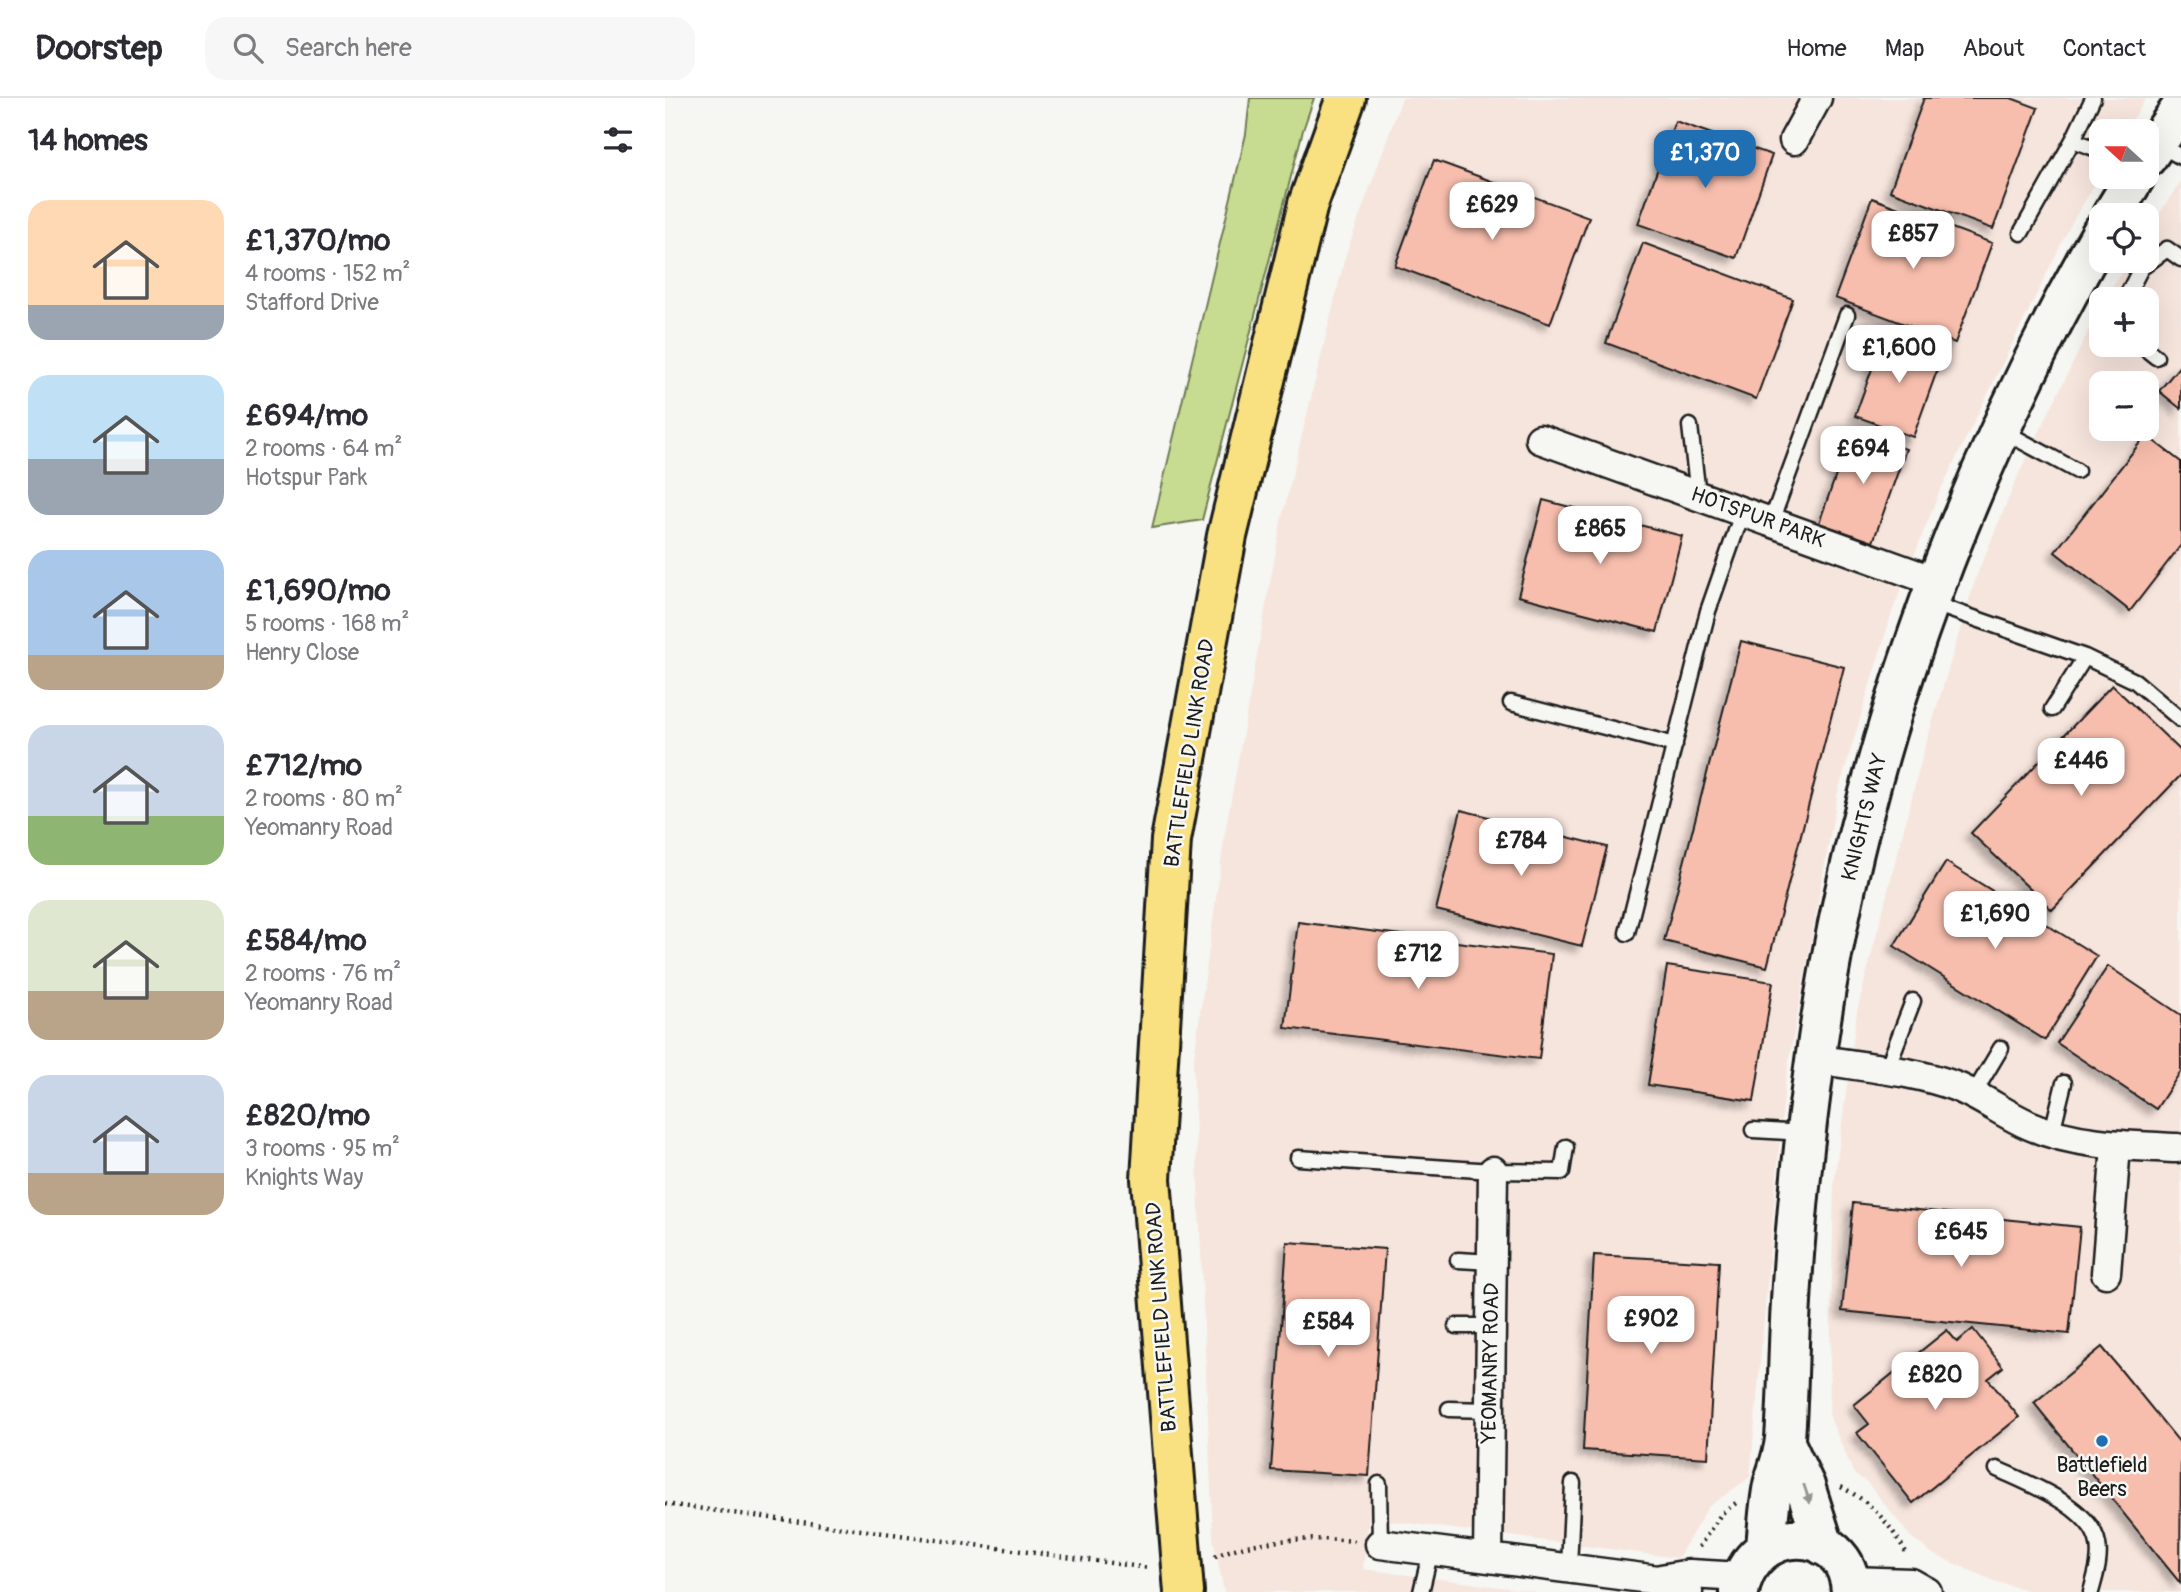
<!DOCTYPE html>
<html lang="en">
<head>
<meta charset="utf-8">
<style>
	:root { --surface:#fff; --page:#f7f7f7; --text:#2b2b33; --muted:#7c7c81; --line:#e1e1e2; --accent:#1f6fb2 }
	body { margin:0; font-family:Pangolin,sans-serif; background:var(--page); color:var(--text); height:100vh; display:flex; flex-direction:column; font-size:26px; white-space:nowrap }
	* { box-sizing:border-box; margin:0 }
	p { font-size:23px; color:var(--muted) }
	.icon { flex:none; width:38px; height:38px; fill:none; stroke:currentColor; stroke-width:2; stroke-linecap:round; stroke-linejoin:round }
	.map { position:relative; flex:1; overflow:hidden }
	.drawer { display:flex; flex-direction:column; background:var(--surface); width:665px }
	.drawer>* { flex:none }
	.needle { width:46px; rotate:291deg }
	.controls { position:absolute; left:1424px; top:21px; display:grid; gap:14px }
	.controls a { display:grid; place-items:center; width:70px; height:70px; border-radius:14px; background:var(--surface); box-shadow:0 7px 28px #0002; font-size:35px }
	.price { position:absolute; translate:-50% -60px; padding:0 16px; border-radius:14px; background:#fff; color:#222; font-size:23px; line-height:46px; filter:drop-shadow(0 2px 4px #0008) }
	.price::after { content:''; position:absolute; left:50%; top:42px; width:21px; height:16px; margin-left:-10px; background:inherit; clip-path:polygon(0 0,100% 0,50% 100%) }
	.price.selected { background:var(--accent); color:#fff }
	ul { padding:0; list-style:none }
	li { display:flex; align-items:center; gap:21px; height:175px; padding:0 28px }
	li span { display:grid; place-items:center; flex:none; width:196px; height:140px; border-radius:21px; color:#555 }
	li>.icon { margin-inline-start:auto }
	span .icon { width:84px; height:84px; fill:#fffc; stroke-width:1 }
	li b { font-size:30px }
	h2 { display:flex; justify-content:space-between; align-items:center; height:84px; padding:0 28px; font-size:30px }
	header { display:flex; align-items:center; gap:42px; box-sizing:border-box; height:98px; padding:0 35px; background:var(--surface); border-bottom:2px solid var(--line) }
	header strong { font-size:33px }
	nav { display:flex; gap:38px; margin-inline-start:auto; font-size:24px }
	.search { width:490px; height:63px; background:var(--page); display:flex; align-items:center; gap:18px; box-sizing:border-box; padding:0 24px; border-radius:21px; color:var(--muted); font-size:26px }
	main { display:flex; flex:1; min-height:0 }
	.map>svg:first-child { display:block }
</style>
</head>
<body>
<header>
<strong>Doorstep</strong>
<div class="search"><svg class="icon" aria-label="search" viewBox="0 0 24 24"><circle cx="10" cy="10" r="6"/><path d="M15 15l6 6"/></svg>Search here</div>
<nav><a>Home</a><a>Map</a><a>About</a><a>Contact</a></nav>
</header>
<main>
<section class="drawer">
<h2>14 homes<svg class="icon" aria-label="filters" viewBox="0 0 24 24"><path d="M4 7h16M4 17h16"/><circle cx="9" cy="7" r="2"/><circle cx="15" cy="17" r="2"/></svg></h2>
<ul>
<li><span style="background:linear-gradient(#ffd9b3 75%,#9aa5b1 0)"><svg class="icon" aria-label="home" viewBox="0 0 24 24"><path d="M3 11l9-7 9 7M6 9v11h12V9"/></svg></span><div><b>£1,370/mo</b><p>4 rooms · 152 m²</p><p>Stafford Drive</p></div></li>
<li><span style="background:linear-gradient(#bfe0f5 60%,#9aa5b1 0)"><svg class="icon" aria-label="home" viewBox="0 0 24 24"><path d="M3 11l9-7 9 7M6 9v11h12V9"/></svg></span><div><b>£694/mo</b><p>2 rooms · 64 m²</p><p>Hotspur Park</p></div></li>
<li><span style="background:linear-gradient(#a9c7e8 75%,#b9a48a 0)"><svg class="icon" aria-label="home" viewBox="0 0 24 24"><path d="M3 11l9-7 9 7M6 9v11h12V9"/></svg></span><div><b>£1,690/mo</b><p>5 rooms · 168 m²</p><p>Henry Close</p></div></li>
<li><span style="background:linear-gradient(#c9d6e8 65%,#8fb573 0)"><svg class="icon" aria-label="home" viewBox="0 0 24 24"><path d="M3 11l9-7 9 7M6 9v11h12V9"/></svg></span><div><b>£712/mo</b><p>2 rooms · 80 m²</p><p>Yeomanry Road</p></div></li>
<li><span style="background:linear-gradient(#dfe7d0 65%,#b9a48a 0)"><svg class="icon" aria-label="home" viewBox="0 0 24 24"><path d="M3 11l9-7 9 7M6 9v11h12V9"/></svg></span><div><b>£584/mo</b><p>2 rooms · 76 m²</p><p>Yeomanry Road</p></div></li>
<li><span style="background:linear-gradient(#c9d6e8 70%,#b9a48a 0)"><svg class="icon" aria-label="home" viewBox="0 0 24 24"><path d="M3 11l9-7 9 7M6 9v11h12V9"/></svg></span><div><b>£820/mo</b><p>3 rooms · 95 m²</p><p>Knights Way</p></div></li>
</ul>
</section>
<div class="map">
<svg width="1516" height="1494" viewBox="0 0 1516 1494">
	<defs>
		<filter id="shadow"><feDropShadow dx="-6" dy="6" stdDeviation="3.5" flood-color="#0004"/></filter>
	</defs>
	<rect width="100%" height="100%" fill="#f6f6f2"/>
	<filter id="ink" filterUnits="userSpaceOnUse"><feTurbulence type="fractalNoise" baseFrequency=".0143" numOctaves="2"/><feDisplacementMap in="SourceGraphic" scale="14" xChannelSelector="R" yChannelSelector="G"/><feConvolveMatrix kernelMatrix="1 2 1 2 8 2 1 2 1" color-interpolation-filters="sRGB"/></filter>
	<g filter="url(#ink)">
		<path fill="#f6e5dd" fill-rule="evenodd" d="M737 0H1481L1461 33H1437V74L1406 126 1273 397 1227 514 1173 694 1120 985 1085 1379 1043 1409 1013 1460 704 1420 698 1471 873 1494H559L548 1440 528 967 560 735 616 424 680 159Z
			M1516 83V1494H1369L1329 1483 1268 1456 1245 1438 1202 1384 1189 1376 1164 1317 1169 1085 1192 913 1259 652 1311 479 1352 380 1437 205V247H1482V201H1439L1464 163H1482V135ZM1437 285H1482V331H1437Z"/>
		<path fill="#c7dc91" stroke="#727c56" stroke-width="2" d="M585 0H649L638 32 537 422 487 430 581 36Z"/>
		<path fill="#f7bead" stroke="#1c1c1c" stroke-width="2" filter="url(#shadow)" d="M1259 0H1346L1373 10 1328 131 1225 93Z
			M1010 23 1107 57 1071 160 973 126Z
			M769 62 924 119 885 226 730 168Z
			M1207 100 1327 145 1290 245 1170 200Z
			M978 145 1128 201 1091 301 941 245Z
			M1220 235 1278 256 1248 339 1190 318Z
			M1516 266V311L1494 293Z
			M1187 332 1241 351 1208 444 1154 425Z
			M1481 337 1516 364V447L1465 513 1390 454Z
			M878 402 1017 438 992 534 853 498Z
			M1076 543 1179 569 1102 869 999 843Z
			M1447 587 1516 653V677L1387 812 1306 735Z
			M796 712 942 749 917 848 771 812Z
			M1281 764 1432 858 1380 942 1229 848Z
			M633 824 887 856 874 961 620 930Z
			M1002 868 1108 884 1089 1003 983 987Z
			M1443 868 1516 917V973L1491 1011 1392 945Z
			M1188 1105 1415 1129 1404 1236 1177 1213Z
			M622 1144 720 1151 704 1378 606 1372Z
			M929 1157 1054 1164 1043 1360 918 1352Z
			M1308 1231 1338 1269 1323 1281 1354 1319 1248 1405 1192 1335 1204 1326 1189 1307 1282 1232 1292 1244Z
			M1437 1249 1516 1346 1515 1485 1369 1305Z"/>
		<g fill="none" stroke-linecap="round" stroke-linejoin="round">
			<defs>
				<path id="lane" d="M1428 0 1408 42 1437 53
					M1493 46 1516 59
					M1356 135 1408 42
					M1460 201 1476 170 1502 151 1516 161
					M1476 247 1491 259
					M1025 328 1033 397
					M1336 332 1412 373
					M1106 424 1182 217
					M1266 505 1420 559 1470 583 1516 622
					M846 605 1010 647
					M1387 611 1420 559
					M962 835 1043 513 1078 413
					M1221 973 1248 903
					M1308 997 1336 950
					M1088 1032 1140 1035
					M1387 1034 1399 985
					M633 1060 828 1073 897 1074 901 1049
					M793 1162 827 1164
					M791 1228H826
					M784 1311 825 1312
					M1332 1371C1362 1385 1427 1409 1433 1446 1436 1462 1430 1479 1426 1494
					M714 1386 715 1446
					M904 1469 908 1385
					M756 1494 766 1452"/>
				<path id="street" d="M1129 42 1152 0
					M875 341 1272 484
					M1150 961C1197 969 1248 972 1292 989 1317 999 1339 1016 1364 1027 1409 1047 1463 1048 1512 1050
					M1441 1175 1451 1048
					M715 1446 993 1482 1023 1494
					M823 1458 828 1073
					M996 1481 1025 1476 1076 1479
					M1185 1483 1246 1485 1262 1494"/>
				<path id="secondary" d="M1482 59 1516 10
					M1447 117 1470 79
					M1120 1345 1140 1388 1159 1448
					M1101 1449C1103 1428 1104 1407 1108 1387 1112 1372 1119 1356 1120 1340 1123 1301 1123 1262 1125 1223 1129 1136 1138 1049 1150 963 1189 672 1291 389 1437 134
					M1074 1494C1086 1423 1183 1423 1186 1494"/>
				<path id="primary" d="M519 1494 486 1081 506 742 562 438 643 106 681 0"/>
			</defs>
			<use href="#lane" stroke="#1c1c1c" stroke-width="19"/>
			<use href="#street" stroke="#1c1c1c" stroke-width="33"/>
			<use href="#secondary" stroke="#1c1c1c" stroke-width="44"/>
			<use href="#primary" stroke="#1c1c1c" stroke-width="44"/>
			<path stroke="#1c1c1c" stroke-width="4.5" stroke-dasharray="2 5" stroke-linecap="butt" d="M1176 1389C1208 1405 1224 1425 1242 1456
				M0 1406 484 1470
				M1034 1449 1056 1416 1071 1405
				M550 1459C582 1441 652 1439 689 1443"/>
			<use href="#lane" stroke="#f6f6f2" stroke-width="14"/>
			<use href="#street" stroke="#f6f6f2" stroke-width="28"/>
			<use href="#secondary" stroke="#f6f6f2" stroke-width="38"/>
			<use href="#primary" stroke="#f9e181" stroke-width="38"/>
		</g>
		<defs><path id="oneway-solid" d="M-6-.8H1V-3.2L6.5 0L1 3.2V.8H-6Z" transform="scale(1.75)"/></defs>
		<use fill="#949492" href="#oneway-solid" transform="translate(1142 1396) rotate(71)"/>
	</g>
	<circle fill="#1f6fb2" stroke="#f6f6f2" stroke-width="2.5" cx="1437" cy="1343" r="7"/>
	<g text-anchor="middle" stroke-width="5" stroke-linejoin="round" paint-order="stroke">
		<g font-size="21" fill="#1c1c1c" stroke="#f6f6f2">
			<text transform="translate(1093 419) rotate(20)" y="7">HOTSPUR PARK</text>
			<text transform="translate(524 655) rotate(-81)" y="7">BATTLEFIELD LINK ROAD</text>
			<text transform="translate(1199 719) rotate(-76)" y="7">KNIGHTS WAY</text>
			<text transform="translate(496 1219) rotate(-94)" y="7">BATTLEFIELD LINK ROAD</text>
			<text transform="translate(825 1265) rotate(-89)" y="7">YEOMANRY ROAD</text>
		</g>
		<g font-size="21" fill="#1c1c1c" stroke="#f6f6f2">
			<text x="1437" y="1374">Battlefield<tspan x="1437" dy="24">Beers</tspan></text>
		</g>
	</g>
</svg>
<div class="controls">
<a><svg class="needle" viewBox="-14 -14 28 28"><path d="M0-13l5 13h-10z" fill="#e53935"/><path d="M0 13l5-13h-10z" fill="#7c7c81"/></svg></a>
<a><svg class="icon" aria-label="locate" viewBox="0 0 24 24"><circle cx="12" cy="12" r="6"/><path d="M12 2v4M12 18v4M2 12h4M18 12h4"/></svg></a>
<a>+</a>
<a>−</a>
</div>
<b class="price selected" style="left:1040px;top:92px">£1,370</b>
<b class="price" style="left:827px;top:144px">£629</b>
<b class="price" style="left:1248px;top:173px">£857</b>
<b class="price" style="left:1234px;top:287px">£1,600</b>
<b class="price" style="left:1198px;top:388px">£694</b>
<b class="price" style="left:935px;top:468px">£865</b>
<b class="price" style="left:1416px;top:700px">£446</b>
<b class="price" style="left:856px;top:780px">£784</b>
<b class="price" style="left:1330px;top:853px">£1,690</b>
<b class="price" style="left:753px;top:893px">£712</b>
<b class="price" style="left:1296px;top:1171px">£645</b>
<b class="price" style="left:986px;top:1258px">£902</b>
<b class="price" style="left:663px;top:1261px">£584</b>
<b class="price" style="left:1270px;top:1314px">£820</b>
</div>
</main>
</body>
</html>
